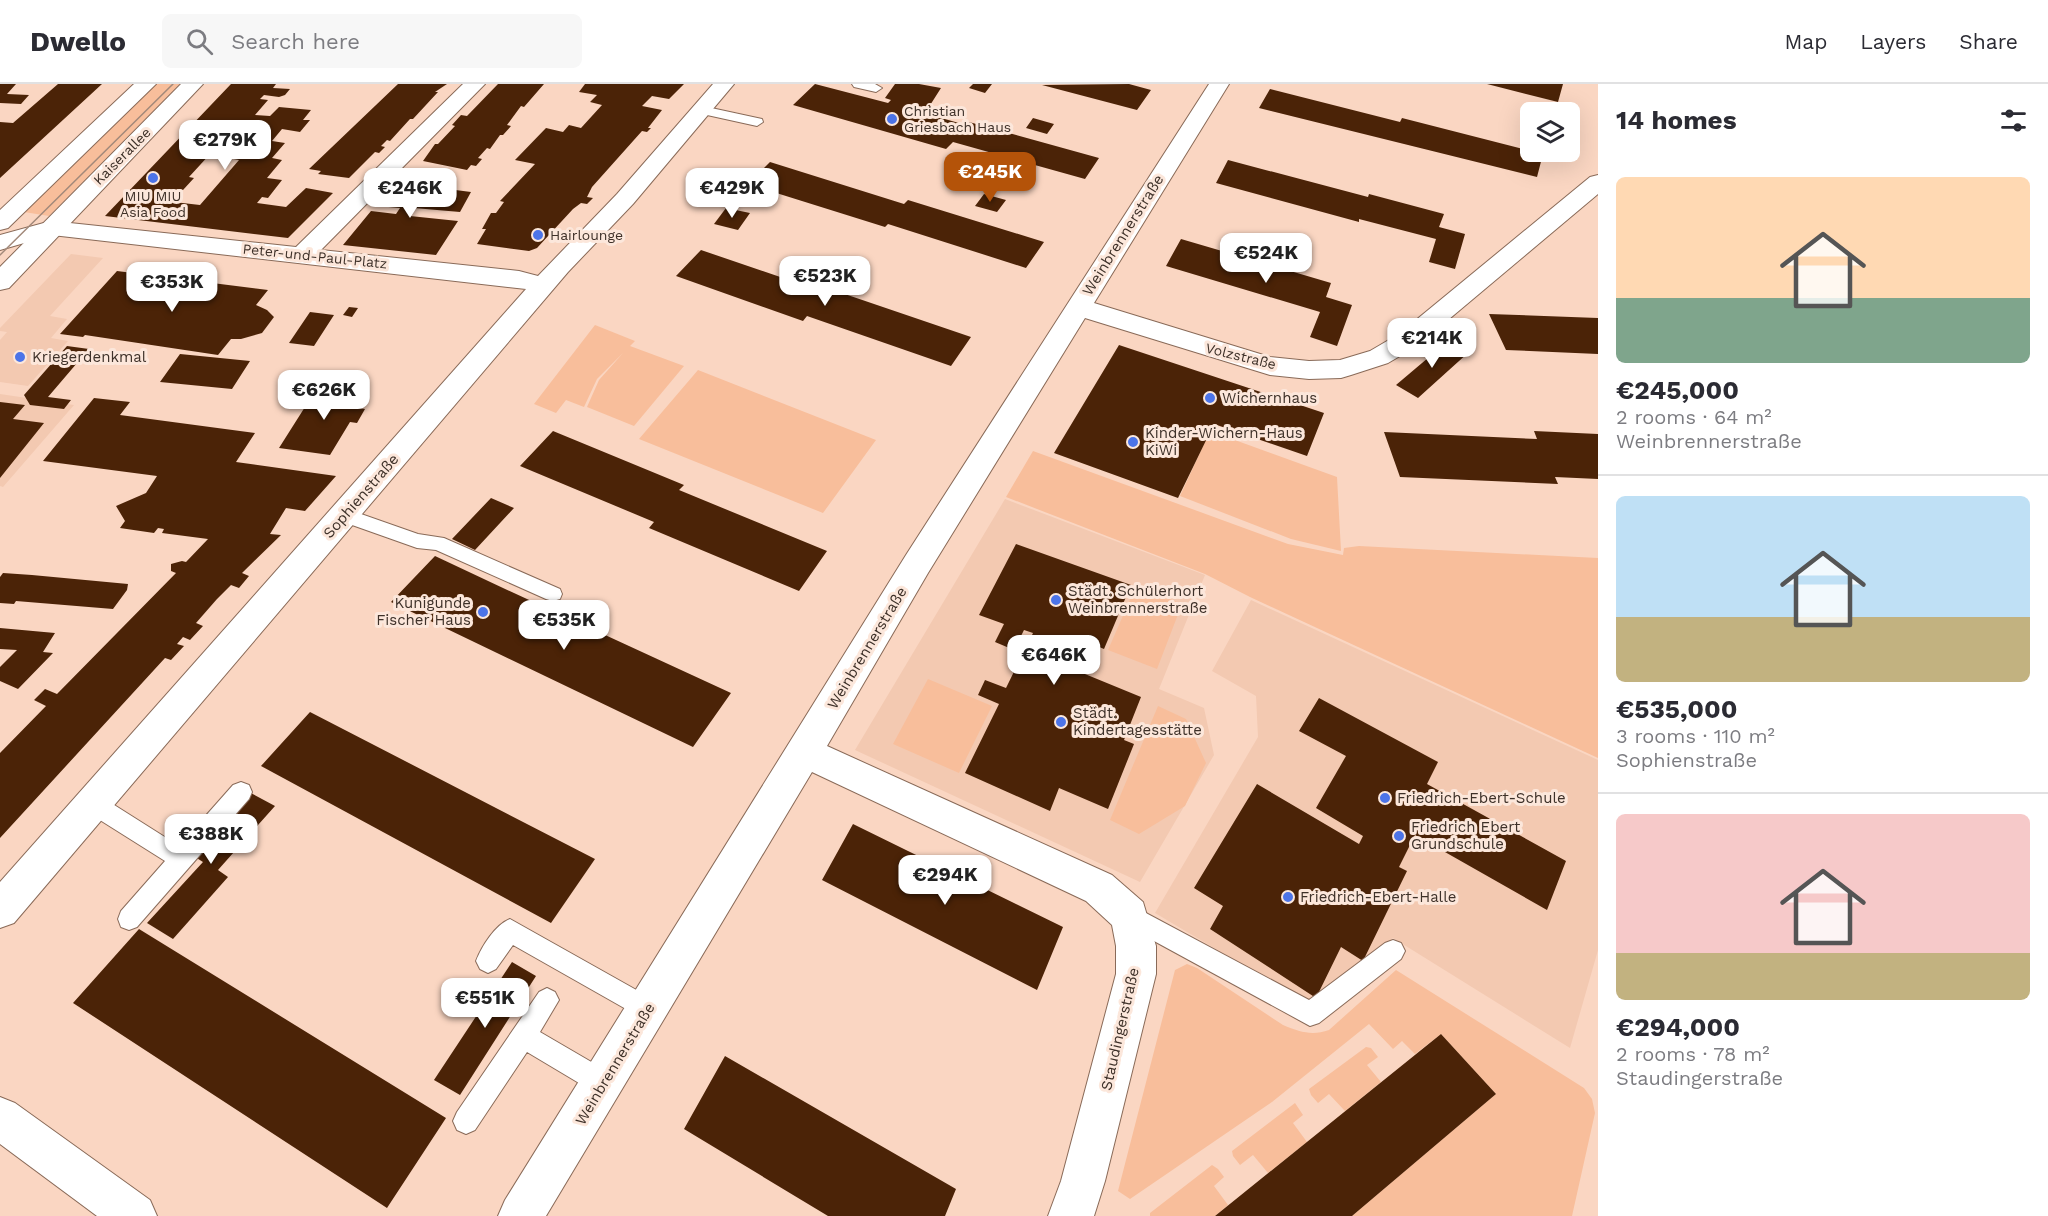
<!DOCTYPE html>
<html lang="en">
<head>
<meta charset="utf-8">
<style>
	:root { --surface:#fff; --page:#f7f7f7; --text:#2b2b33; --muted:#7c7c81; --line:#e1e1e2; --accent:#b45309 }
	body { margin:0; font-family:"Work Sans",sans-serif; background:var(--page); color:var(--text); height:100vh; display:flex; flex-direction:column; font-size:22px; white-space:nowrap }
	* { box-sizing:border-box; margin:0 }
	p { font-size:20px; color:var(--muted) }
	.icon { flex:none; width:33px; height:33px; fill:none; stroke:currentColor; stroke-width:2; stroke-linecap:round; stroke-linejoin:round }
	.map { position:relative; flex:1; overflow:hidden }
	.details { display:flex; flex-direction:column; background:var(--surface); width:450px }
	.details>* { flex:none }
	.controls { position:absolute; left:1520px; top:18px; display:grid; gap:12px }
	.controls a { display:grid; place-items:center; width:60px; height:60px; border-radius:9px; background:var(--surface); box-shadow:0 6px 24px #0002; font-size:30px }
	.price { position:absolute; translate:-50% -51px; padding:0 14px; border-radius:12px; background:#fff; color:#222; font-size:20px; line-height:39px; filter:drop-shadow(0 2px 3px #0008) }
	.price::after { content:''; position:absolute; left:50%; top:36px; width:18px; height:14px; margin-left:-9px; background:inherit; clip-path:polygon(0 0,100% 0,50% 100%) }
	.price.active { background:var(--accent); color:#fff }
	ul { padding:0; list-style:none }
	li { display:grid; align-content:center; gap:12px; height:318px; padding:0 18px }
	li+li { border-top:2px solid var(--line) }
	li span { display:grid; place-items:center; height:186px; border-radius:9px; color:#555 }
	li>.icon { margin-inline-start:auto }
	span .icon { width:108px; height:108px; fill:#fffc; stroke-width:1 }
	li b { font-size:26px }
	h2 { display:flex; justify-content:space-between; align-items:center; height:72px; padding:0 18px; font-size:26px }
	header { display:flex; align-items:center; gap:36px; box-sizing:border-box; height:84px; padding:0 30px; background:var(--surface); border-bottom:2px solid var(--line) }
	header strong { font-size:28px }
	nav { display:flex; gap:33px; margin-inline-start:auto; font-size:21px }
	.search { width:420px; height:54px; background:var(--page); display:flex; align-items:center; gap:15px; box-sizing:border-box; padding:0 21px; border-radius:9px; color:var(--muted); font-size:22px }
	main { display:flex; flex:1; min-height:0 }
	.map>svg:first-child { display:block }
</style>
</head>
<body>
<header>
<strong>Dwello</strong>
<div class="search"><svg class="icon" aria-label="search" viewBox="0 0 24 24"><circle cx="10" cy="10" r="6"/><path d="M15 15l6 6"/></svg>Search here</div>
<nav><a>Map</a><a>Layers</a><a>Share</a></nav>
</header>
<main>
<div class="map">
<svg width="1598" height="1132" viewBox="0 0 1598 1132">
	<rect width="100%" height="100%" fill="#fad6c2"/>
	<path fill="#f3c9b1" d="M71 170 103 174 50 232 67 235 51 254 68 257 28 302 0 298V256L7 248 0 247V244Z
		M0 310 74 321 3 403 0 402Z
		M1005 415 1205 491 1159 605 1204 624 1214 671 1140 798 855 666Z
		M1251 516 1598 676V866L1570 964 1393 854 1309 920 1155 829 1258 653 1256 612 1212 587Z"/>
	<path fill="#f8be9b" d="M156 0H180L49 132 24 128Z
		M595 241 635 257 630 262 684 282 634 342 587 323 599 296 623 269 597 295 584 323 566 316 556 329 534 320Z
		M698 286 876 356 823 429 639 355Z
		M1210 347 1337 393 1341 467 1291 455 1180 412Z
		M1033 367 1288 460 1343 471 1344 464 1359 462 1598 474V674L1250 513 1205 490 1006 413Z
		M1136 502 1182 520 1157 585 1108 566Z
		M928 595 992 622 959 689 893 660Z
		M1158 622 1186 635 1206 679 1185 722 1139 750 1110 736Z
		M1187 880 1197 884 1283 941C1300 948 1312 952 1329 946L1396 886 1584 1004 1592 1015 1595 1029 1572 1132H1352L1496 1010 1441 950 1415 970 1402 957 1393 965 1369 940 1272 1018 1130 1115 1118 1107 1175 886Z
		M1366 963 1371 964 1378 973 1367 981 1381 998 1345 1027 1329 1010 1318 1019 1311 1011 1309 1005Z
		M1295 1019 1303 1031 1293 1039 1307 1058 1268 1089 1253 1071 1240 1081 1233 1072 1232 1067Z
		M1212 1081 1218 1085 1224 1093 1214 1102 1228 1121 1215 1132H1150V1129Z"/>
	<path fill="#4b2307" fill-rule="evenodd" d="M0 0H16L7 10 29 11 21 20 0 19Z
		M58 0H102L0 94V38L13 39Z
		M231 0H276L273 4 290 5 285 11 279 13 264 11 260 15 268 16 255 31 270 32 279 23 311 26 303 36H310L300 48 282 45 272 57 285 59 272 74 282 76 267 94 282 96 268 114 262 113 257 119 286 123 306 104 333 109 288 154 105 132ZM211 69 230 71 228 74 239 76 200 121 165 117 167 115 160 114 164 109 172 110 177 105 183 106 194 94 189 93Z
		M398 0H447L435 8H438L413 35H410L390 57 387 56 381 62 385 63 379 69 375 68 349 94 318 90 321 87 309 85Z
		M498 0H544L524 23 521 22 507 41 511 42 503 51H500L490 65 487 64 478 74 482 75 476 82 471 81 467 86 423 77 435 60H438L455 42 452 41 461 31 467 32Z
		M585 0H684L669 15 652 12 642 22 662 26 648 44H651L647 48 642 47 592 103 587 113 593 114 587 120 581 119 573 125 537 164 529 167 477 160 486 145H482L491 129H496L504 118 500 117 535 80 515 76 546 44 563 48 569 41 581 44 602 21 590 18 597 11 579 8Z
		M815 0 888 19 891 16 885 14 895 0H919L941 4 927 26 923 24 920 28 966 41 969 38 1099 74 1085 95 953 58 946 65 793 21Z
		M973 0H992L985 9 969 4Z
		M1129 0 1151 6 1137 26 1042 1Z
		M1487 0H1563L1558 18Z
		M1270 5 1400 38 1402 34 1543 70 1537 93 1259 24Z
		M1033 34 1054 40 1047 50 1026 44Z
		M1228 76 1368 113 1369 110 1444 130 1439 143 1465 150 1455 185 1429 178 1436 155 1359 135V138L1216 99Z
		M770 78 904 120 908 116 1044 158 1026 184 888 140 885 143 748 100Z
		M406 93 438 97 432 103 471 108 460 128 414 124 410 132 458 137 436 171 343 161 371 127 396 130 400 124 377 122Z
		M984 110 1006 116 997 128 975 122Z
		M726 124 750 129 738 146 714 140Z
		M1181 155 1331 199 1326 213 1352 221 1337 262 1310 253 1320 228 1166 182Z
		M701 166 827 209 830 205 971 253 951 282 807 232 803 237 676 192Z
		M117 187 268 206 256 221 267 226 274 233 262 249 241 255H231L218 271 85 251 83 253 60 250Z
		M349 223 358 224 352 233 343 231Z
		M310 228 334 231 314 262 289 259Z
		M1489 230 1598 234V270L1506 266Z
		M1448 257 1469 268 1418 314 1396 301Z
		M1119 261 1324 329 1307 372 1214 340 1178 414 1054 369Z
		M67 262 89 265 48 313 71 316 64 325 30 321 24 311Z
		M180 270 250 277 232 305 160 298Z
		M317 304 367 311 359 324 365 325 357 339 350 338 330 371 279 364Z
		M94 314 130 318 120 331 255 349 236 378 336 392 305 427 286 424 270 450 281 451 242 489 249 492 239 504 231 501 217 515 196 539 203 542 190 556 183 553 177 560 184 562 171 576 165 574 0 754V669L46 622 34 616 45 605 57 610 176 489 171 487V480L182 477 186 478 208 455 162 449 164 445 158 444 154 449 120 444 125 437 116 422 146 409 157 392 43 377Z
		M0 318 25 321 13 335 44 339 0 394Z
		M553 347 684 401 679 406 827 467 799 507 649 444 654 438 520 382Z
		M1534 347 1598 350V395L1555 393 1558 400 1400 393 1384 348 1537 355Z
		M491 414 514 424 475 466 452 455Z
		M1016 460 1131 501 1104 565 1075 553 1063 581 1141 613 1124 656 1134 660 1108 725 1059 704 1050 727 965 689 999 620 978 611 985 596 1006 604 1033 549 1024 546 1014 566 995 558 1004 540 979 531Z
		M435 472 503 504 731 609 693 663 391 518Z
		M3 489 32 491 128 500 127 506 113 525 16 517 14 520 0 519V493Z
		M0 544 55 549 43 568 53 569 18 605 0 597V583L17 566 0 565Z
		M1319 614 1438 678 1427 700 1566 777 1547 826 1415 751 1399 783 1407 787 1363 877 1341 863 1316 914 1210 845 1223 822 1194 804 1257 700 1359 760 1363 752 1316 724 1346 672 1299 647Z
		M310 628 595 775 551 839 261 682Z
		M249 708 275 722 218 786 228 793 173 855 147 839 203 778 192 771Z
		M853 740 1063 843 1037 906 822 796Z
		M139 845 446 1034 387 1124 73 919Z
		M512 878 536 892 460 1011 434 996Z
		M1441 950 1496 1010 1352 1132H1215Z
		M725 972 956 1105 945 1132H828L684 1045Z"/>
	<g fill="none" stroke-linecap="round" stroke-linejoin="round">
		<defs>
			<path id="lane" d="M852 0H875L882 4 876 8 854 3Z
				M702 22 762 35 763 38 757 42 698 29 696 26 698 23Z
				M344 424 418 450 444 454 560 505 562 510 560 515 553 517 546 515 436 466 417 464 338 436 335 431 338 426Z
				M241 698 249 701 252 708 249 715 137 843 129 846 121 843 118 835 121 827 165 777 84 726 81 719 84 712 92 709 100 712 179 762 233 701Z
				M1129 820 1309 916 1385 859 1393 856 1401 859 1405 867 1401 875 1319 939 1310 942 1121 839 1118 831 1121 823Z
				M510 835 656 917 660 925 656 933 648 937 640 933 513 861 496 885 488 889 480 885 476 877C482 862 495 841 510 835Z
				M547 904 555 908 559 916 540 948 612 990 615 999 612 1008 603 1011 594 1008 527 968 475 1046 466 1050 457 1046 453 1037 457 1028 539 908Z"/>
			<path id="street" d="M463 0H485L321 166 519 187 538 192 617 110 713 0H734L633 120 568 188 14 839 0 844V798L526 205 52 151 0 166V151L51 137 296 163Z
				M1209 0H1229L1094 219 1270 273 1309 277 1340 276 1370 267 1399 250 1590 93 1598 91V110L1417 262 1388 279 1351 291 1341 294 1309 295 1270 291 1085 234 928 489 827 662 1112 791 1143 818 1156 862V890L1105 1097 1094 1132H1048L1061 1097 1116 890V862L1112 841 1086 817 812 688 546 1132H498L505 1116 906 471Z
				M0 1013 15 1019 150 1116 157 1132H97L0 1060Z"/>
			<path id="primary" d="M134 0H156L8 144 0 146V126Z
				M181 0H203L9 204 0 206V183Z"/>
		</defs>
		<use href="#lane" stroke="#896a58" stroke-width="2"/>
		<use href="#street" stroke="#896a58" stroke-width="2"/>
		<use href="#primary" stroke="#896a58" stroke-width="2"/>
		<use href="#lane" fill="#fff" fill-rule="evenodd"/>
		<use href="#street" fill="#fff" fill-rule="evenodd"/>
		<use href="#primary" fill="#fff" fill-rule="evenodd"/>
		<path stroke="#a2897a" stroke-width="1.5" d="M0 171 173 0"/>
	</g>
	<g fill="#4c74e8" stroke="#fce7db" stroke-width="2">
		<circle cx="892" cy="35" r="6"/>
		<circle cx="153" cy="94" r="6"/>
		<circle cx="538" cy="151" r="6"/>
		<circle cx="20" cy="273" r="6"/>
		<circle cx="1210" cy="314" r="6"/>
		<circle cx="1133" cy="358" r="6"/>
		<circle cx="1056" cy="516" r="6"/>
		<circle cx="483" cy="528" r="6"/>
		<circle cx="1061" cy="638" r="6"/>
		<circle cx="1385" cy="714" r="6"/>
		<circle cx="1399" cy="752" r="6"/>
		<circle cx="1288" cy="813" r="6"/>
	</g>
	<g text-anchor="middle" stroke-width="6" stroke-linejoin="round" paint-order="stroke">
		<g font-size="14" fill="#3e3129" stroke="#fce7db" text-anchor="start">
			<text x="904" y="32">Christian<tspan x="904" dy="16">Griesbach Haus</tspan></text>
			<text x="153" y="117" text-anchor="middle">MIU MIU<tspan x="153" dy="16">Asia Food</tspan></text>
			<text x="550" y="156">Hairlounge</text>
		</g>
		<g font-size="14" fill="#3e3129" stroke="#fce7db">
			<text transform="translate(122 72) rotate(-45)" y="5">Kaiserallee</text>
			<text transform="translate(315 172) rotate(6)" y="5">Peter-und-Paul-Platz</text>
			<text transform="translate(1241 272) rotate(14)" y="5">Volzstraße</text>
		</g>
		<g font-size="15" fill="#3e3129" stroke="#fce7db">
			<text transform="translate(1123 151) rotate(-58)" y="5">Weinbrennerstraße</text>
			<text transform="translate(361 412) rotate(-49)" y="5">Sophienstraße</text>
			<text transform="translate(867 564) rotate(-59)" y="5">Weinbrennerstraße</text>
			<text transform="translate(1120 945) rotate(-77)" y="5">Staudingerstraße</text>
			<text transform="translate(615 980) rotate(-59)" y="5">Weinbrennerstraße</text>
		</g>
		<g font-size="15" fill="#3e3129" stroke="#fce7db" text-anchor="start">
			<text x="32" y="278">Kriegerdenkmal</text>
			<text x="1222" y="319">Wichernhaus</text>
			<text x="1145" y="354">Kinder-Wichern-Haus<tspan x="1145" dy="17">KiWi</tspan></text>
			<text x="1068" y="512">Städt. Schülerhort<tspan x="1068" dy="17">Weinbrennerstraße</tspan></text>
			<text x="471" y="524" text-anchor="end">Kunigunde<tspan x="471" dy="17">Fischer Haus</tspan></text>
			<text x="1073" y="634">Städt.<tspan x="1073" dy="17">Kindertagesstätte</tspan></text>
			<text x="1397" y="719">Friedrich-Ebert-Schule</text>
			<text x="1411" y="748">Friedrich Ebert<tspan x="1411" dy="17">Grundschule</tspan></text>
			<text x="1300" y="818">Friedrich-Ebert-Halle</text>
		</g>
	</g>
</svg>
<div class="controls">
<a><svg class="icon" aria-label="layers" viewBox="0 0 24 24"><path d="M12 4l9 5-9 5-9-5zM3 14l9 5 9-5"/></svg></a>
</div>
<b class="price" style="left:225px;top:87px">€279K</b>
<b class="price active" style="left:990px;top:119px">€245K</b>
<b class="price" style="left:410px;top:135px">€246K</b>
<b class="price" style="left:732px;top:135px">€429K</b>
<b class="price" style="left:1266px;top:200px">€524K</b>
<b class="price" style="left:825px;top:223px">€523K</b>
<b class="price" style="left:172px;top:229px">€353K</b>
<b class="price" style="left:1432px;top:285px">€214K</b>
<b class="price" style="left:324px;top:337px">€626K</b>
<b class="price" style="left:564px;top:567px">€535K</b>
<b class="price" style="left:1054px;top:602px">€646K</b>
<b class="price" style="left:211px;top:781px">€388K</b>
<b class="price" style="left:945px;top:822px">€294K</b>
<b class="price" style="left:485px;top:945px">€551K</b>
</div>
<section class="details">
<h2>14 homes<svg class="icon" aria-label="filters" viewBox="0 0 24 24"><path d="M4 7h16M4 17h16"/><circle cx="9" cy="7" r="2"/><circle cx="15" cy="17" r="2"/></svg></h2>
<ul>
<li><span style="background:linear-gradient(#ffd9b3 65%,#7fa58c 0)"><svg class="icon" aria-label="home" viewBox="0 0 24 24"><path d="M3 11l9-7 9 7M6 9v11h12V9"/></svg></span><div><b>€245,000</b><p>2 rooms · 64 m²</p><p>Weinbrennerstraße</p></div></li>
<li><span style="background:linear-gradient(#bfe0f5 65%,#c2b280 0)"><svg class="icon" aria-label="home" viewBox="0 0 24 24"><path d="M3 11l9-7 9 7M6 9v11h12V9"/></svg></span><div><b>€535,000</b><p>3 rooms · 110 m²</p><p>Sophienstraße</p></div></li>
<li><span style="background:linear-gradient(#f6c9c9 75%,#c2b280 0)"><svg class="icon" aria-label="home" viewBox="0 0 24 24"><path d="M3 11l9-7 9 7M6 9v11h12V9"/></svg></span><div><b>€294,000</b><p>2 rooms · 78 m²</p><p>Staudingerstraße</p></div></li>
</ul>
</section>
</main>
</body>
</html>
